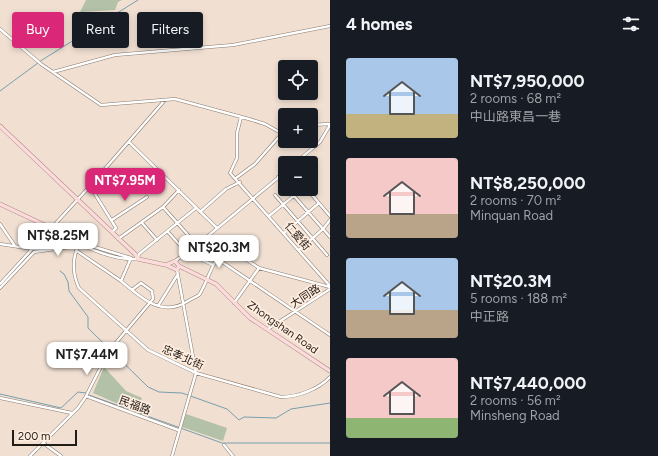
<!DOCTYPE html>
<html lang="en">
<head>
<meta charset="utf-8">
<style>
	:root { --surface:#171b24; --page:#20242c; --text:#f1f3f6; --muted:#9ea1a6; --accent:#db2777 }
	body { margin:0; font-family:Figtree,"Noto Sans TC",sans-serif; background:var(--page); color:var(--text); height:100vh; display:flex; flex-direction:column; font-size:15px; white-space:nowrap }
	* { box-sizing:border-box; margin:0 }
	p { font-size:13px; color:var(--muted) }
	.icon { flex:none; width:22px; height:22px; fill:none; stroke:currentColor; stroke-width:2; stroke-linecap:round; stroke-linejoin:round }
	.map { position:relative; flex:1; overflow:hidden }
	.drawer { display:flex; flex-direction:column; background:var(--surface); width:328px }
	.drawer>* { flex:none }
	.banner { position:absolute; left:12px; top:12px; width:258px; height:36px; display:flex; gap:8px }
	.buttons { position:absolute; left:278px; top:60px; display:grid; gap:8px }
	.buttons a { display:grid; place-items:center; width:40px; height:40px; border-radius:4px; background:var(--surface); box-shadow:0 2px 6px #0003; font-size:20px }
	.scale { position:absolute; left:12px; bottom:10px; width:65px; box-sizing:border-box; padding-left:4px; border:2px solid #221c17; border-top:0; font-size:11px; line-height:14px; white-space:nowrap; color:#221c17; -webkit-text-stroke:3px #ffeddf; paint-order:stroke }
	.price { position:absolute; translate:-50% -34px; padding:0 9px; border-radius:8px; background:#fff; color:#222; font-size:13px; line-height:26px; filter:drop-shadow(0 1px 2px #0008) }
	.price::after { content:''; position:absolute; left:50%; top:24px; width:12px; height:9px; margin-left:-6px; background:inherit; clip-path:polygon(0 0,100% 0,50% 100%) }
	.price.active { background:var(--accent); color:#fff }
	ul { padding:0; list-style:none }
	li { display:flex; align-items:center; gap:12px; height:100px; padding:0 16px }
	li span { display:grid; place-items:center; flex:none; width:112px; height:80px; border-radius:4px; color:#555 }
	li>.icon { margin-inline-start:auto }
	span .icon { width:48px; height:48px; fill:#fffc; stroke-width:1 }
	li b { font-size:17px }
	h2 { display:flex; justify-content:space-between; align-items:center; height:48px; padding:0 16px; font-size:17px }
	.chip { padding:0 14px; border-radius:4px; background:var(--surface); box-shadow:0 2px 6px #0003; font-size:14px; line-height:36px }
	.chip.active { background:var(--accent); color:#fff }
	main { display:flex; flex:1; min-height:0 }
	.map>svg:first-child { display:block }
</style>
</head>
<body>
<main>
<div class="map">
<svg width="330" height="456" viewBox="0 0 330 456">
	<rect width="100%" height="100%" fill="#f1e0d2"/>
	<path fill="#b2c1a7" d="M86 0H122L118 2 115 10 80 12Z
		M104 367 126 391 142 398 140 403 150 407 146 416 93 393Z
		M186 414 227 428 223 441 182 427Z"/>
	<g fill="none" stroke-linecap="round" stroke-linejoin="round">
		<path stroke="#789eae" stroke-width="1" d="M0 91 42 60 138 0
			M60 271 64 274 68 282 69 291 88 317V328L148 387 159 392 182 393 227 409 239 420 244 417 276 418 291 409 330 403
			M0 394 61 408 78 392 86 393
			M89 395 222 443H330"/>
		<defs>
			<path id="minor" d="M0 29 41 64 101 105 175 99 249 119 265 124 281 133
				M53 72 115 55 233 45 330 26
				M241 117 237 133V158L230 173 330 286
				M311 125 330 124
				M129 142 217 228
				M295 163 320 142 330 125
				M278 177 285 186
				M236 178 255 164 285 130
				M90 186 116 228 112 232
				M288 189 330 237
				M307 189 330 216
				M275 195 327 255
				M163 207 197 245 330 335
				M200 212 226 189 240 182
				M269 216 302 189
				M112 220 147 197
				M142 223 157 240
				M0 224 15 246
				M51 228 88 245 131 258
				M50 230C74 241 111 262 138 259
				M168 232 187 253 213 265
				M284 233 319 203
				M209 235 259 268 330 287
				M118 239 163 207 179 190
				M80 241C72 257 72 273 79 288L148 350 196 373 281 397C298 397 319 389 330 377
				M0 244 33 249 67 247
				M299 250 323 229 330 220
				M77 251 121 281
				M131 258 121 281C141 298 162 318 188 301 191 299 196 297 199 295 204 289 211 267 217 259
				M138 258 139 254 196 208
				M175 261 197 245 285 172
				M0 284 90 186 165 100
				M0 288 34 252 77 246
				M234 303 259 268
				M158 306 178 274
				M268 329 330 289
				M86 396 178 430
				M0 398 72 413
				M43 443 61 456
				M224 445 233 456
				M30 456 78 408 85 398 109 351 153 299 152 291 141 283 133 289
				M172 456 196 373 177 270"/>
			<path id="major" d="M0 126 135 254 138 259 166 265 177 270 179 266
				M0 204 51 228
				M166 265 175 261 179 266
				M179 266 216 284 250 318 330 371"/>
		</defs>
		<use href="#minor" stroke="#897a6d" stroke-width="3.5"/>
		<use href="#major" stroke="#ae8a87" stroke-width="4.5"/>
		<use href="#minor" stroke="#fff" stroke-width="2.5"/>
		<use href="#major" stroke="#fcdcdb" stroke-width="3.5"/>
	</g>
	<g text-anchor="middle" stroke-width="3.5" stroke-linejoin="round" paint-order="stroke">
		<g font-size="11" fill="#221c17" stroke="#ffeddf">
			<text transform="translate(298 236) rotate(49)" y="4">仁愛街</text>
			<text transform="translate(305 296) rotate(-33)" y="4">大同路</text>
			<text transform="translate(283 327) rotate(35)" y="4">Zhongshan Road</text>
			<text transform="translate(183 357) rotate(24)" y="4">忠孝北街</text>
			<text transform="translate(135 405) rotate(20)" y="4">民福路</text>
		</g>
	</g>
</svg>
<div class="buttons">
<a><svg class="icon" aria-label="locate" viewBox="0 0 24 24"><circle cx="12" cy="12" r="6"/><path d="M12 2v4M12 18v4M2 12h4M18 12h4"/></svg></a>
<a>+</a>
<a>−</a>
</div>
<div class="scale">200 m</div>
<b class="price active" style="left:125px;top:202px">NT$7.95M</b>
<b class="price" style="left:58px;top:257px">NT$8.25M</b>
<b class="price" style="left:219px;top:269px">NT$20.3M</b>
<b class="price" style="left:87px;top:376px">NT$7.44M</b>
<div class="banner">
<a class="chip active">Buy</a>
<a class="chip">Rent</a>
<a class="chip">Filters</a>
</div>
</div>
<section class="drawer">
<h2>4 homes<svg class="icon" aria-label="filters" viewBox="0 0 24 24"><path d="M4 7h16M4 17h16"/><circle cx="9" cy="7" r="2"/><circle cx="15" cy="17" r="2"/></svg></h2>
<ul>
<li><span style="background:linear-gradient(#a9c7e8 70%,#c2b280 0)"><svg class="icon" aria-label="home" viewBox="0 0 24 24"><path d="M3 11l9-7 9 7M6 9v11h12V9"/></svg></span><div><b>NT$7,950,000</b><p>2 rooms · 68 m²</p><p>中山路東昌一巷</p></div></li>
<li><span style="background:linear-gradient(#f6c9c9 70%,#b9a48a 0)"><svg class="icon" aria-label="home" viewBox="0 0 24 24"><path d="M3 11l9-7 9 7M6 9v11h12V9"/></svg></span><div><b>NT$8,250,000</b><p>2 rooms · 70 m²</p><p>Minquan Road</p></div></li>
<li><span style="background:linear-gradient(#a9c7e8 65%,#b9a48a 0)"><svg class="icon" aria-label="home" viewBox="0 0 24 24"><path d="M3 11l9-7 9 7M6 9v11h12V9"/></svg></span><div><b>NT$20.3M</b><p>5 rooms · 188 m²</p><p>中正路</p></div></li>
<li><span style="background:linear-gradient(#f6c9c9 75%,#8fb573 0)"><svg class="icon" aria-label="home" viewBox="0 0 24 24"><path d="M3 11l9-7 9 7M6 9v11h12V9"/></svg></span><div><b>NT$7,440,000</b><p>2 rooms · 56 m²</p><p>Minsheng Road</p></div></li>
</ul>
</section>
</main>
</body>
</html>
